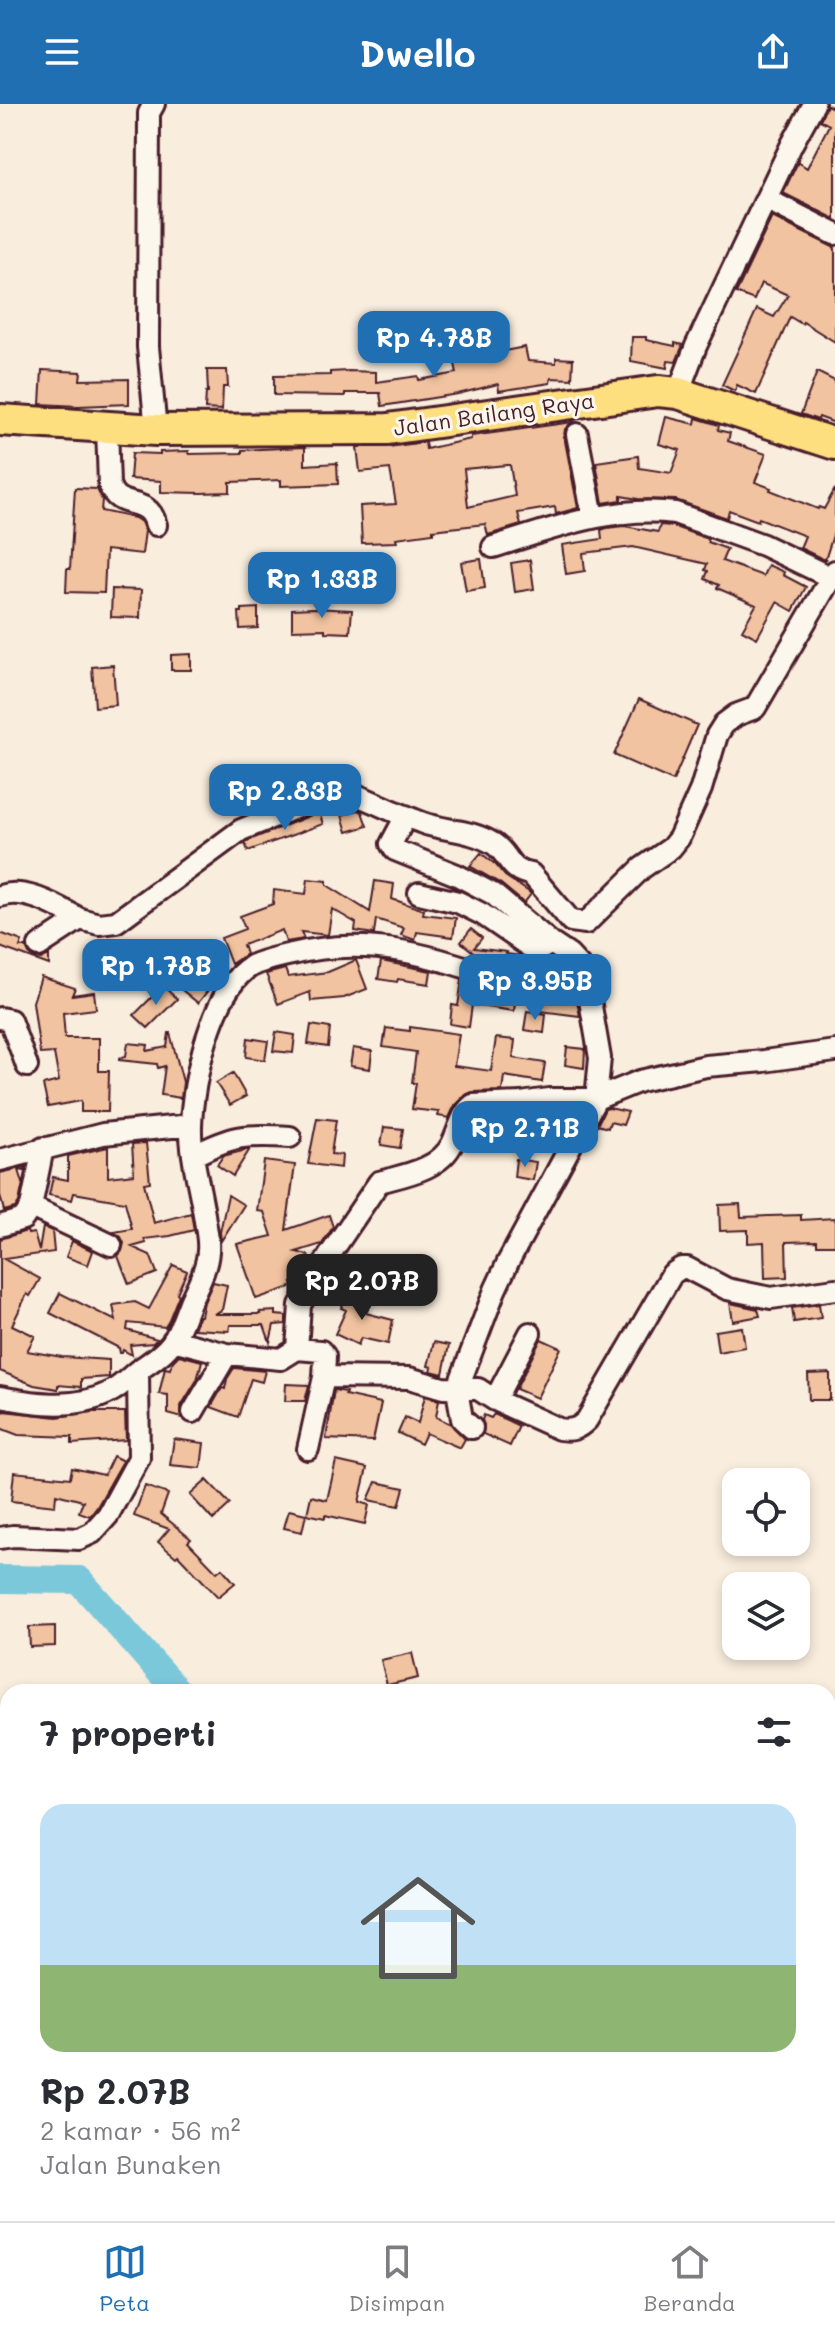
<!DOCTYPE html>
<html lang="id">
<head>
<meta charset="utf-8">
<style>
	:root { --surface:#fff; --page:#f7f7f7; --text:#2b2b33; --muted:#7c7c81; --line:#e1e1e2; --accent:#1f6fb2 }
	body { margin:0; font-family:Mali,sans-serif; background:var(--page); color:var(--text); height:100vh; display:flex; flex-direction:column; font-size:30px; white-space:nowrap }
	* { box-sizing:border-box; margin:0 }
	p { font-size:26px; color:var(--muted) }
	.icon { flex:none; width:44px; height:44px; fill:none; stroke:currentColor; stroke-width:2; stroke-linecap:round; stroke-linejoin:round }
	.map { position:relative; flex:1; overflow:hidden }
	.details { position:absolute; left:0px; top:1580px; width:836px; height:538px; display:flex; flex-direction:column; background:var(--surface); border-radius:24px 24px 0 0; box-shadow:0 4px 12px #0003 }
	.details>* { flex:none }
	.fabs { position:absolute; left:722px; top:1364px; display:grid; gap:16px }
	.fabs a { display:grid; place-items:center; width:88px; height:88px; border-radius:16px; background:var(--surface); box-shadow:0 4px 12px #0003; font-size:40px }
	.price { position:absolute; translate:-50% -68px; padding:0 18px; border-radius:16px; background:var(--accent); color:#fff; font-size:26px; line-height:52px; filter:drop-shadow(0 2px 4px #0008) }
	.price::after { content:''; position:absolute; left:50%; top:48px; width:24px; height:18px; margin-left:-12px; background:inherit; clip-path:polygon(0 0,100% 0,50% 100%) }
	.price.active { background:#222; color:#fff }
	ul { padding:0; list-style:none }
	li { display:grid; align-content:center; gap:16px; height:424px; padding:0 40px }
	li span { display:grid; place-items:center; height:248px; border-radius:24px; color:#555 }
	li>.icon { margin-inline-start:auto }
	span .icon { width:144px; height:144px; fill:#fffc; stroke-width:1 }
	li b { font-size:34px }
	h2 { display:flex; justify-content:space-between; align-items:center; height:96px; padding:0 40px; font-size:34px }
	header { display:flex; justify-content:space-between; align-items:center; height:104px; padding:0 40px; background:var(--accent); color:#fff; font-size:36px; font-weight:700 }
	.tabs { display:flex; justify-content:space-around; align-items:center; height:112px; border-top:2px solid var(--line); background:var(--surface); font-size:22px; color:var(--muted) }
	.tabs a { display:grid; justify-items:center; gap:4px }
	.tabs .active { color:var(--accent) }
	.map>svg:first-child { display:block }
</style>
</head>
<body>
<header><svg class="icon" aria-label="menu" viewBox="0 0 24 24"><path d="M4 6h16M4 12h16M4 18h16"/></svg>Dwello<svg class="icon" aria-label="share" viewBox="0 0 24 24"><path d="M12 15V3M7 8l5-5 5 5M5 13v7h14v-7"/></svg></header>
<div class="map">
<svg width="835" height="2117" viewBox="0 0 835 2117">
	<rect width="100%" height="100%" fill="#f9eddd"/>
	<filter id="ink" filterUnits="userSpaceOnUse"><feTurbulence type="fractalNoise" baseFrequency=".0125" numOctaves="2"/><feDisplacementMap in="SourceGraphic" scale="16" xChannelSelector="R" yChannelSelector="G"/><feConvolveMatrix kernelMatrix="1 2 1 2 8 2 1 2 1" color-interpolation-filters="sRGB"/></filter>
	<g filter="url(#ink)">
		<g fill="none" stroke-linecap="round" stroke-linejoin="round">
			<path stroke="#7cc8db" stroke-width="28" d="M0 1475 79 1476 178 1588
				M460 2110 461 2117"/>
		</g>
		<path fill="#f1c3a0" stroke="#4a1f2b" stroke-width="2" fill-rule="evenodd" d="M827 1 835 5V115L783 89 798 58 807 64 829 21 820 16Z
			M772 113 835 144V238L803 218 802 220 790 213 756 290 737 281 735 287 722 281 757 205 774 213 788 191 761 179 754 196 736 189Z
			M632 233H646V236L675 242V239L683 241 676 258 668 257 667 264 631 257Z
			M525 243 528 257 556 259V254L573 255 572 275 551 274 550 279 499 287 498 280 458 290 382 302 380 289H345V292L274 291V272L330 271V268L348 267 376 268V278L418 272 419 276 457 269 454 255 488 246V250Z
			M42 266 81 268 80 276 129 275V300L78 302 40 300Z
			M207 266H227L228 283H223L222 306 205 305 206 288H208Z
			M817 268 835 277V319L819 313 818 316 801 310Z
			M666 313 695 320 696 314 719 321 718 326 730 329 728 337 766 350 755 378 771 384 770 386 818 405 819 403 824 405 835 385V425L825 456 800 444 805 432 759 414 758 417 729 406 727 414 676 396 638 395 621 392V396L603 399 596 358 638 352 639 364 671 369 680 346 659 340Z
			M573 318 565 325 564 332 578 404 556 410 555 403 518 409 521 421 488 431 485 420 433 426V429L396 434 397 438 362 439 360 402 396 400 390 365 360 368 357 343H388L425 338 426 345 471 335V332ZM507 361H510L515 392 468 403 464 365Z
			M305 343V361L337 359 338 380 281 382V376L230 378V388L201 389 161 388V377L130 375 132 349 160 350V348L189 347V350L242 349V346Z
			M75 384 97 385 102 396 101 407 135 414 141 418 145 427 142 450 106 446 104 489 66 488 67 465H70Z
			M660 421 672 422 708 435V438L727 445 722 457 763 472 768 461 784 468 783 471 806 483 793 507 777 498 757 534 742 526 756 501 717 484 719 481 705 475 708 467 705 466 707 460 633 443 583 449 585 467 566 470 562 441 602 435 601 426 607 424 624 422 658 428Z
			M481 455 485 484 466 487 461 458Z
			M530 456 534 485 515 488 511 459Z
			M112 485 141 486 140 514 111 513Z
			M258 504V524L240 525 239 508H242V505Z
			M312 504 352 506 350 529 325 528V525L292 526V505Z
			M191 550V566H171V551Z
			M113 561 116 601 95 603 92 563Z
			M639 595 697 621 673 677 614 651Z
			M358 706 362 708 367 722 347 728 342 711Z
			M319 708 323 720 248 747 245 739 247 737Z
			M481 749 496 761 505 772 529 788 531 790 524 799 501 780 470 762Z
			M308 775 327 777V781L370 808 375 777 394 780 392 795 424 806 423 810 456 814 453 833 417 828 415 836 401 831 404 824 376 815 374 830 355 827 356 819 332 805 328 831 301 828 304 835 286 838 282 826 243 841 246 850 231 860 221 834 245 825 240 812 273 800 274 786 306 790Z
			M471 825 482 834 474 844 507 848 506 850 521 852 533 858 531 873 482 855 461 838Z
			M0 829 22 837 20 843H26L29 850 34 854 41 855 49 851V861L0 843Z
			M208 853 224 866 198 899 182 886Z
			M356 856 367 885 344 894 311 897 310 888 278 900 266 870 285 865 288 873 328 868Z
			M381 857 431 867 429 880 398 875 397 878 378 875Z
			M41 873 75 884 72 891 94 888 96 905 63 909 65 934H99V967H109L108 1008H81V997L48 1003 43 981 59 977 54 949 40 950 33 898Z
			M546 873 565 876 563 891 576 892 580 912 540 907Z
			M462 876 516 893 514 907 472 901 469 923 450 920 452 901 458 902Z
			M163 882 177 895 148 924 134 911Z
			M527 907 546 910 544 929 524 926Z
			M311 921 330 924 328 943 308 940Z
			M410 923 459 930 454 962 491 967 496 934 515 936 513 954 545 959 542 978 504 972 502 987 472 988 465 991 455 1001 449 1014 438 1012 439 1008 412 1005 416 979H412L416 948 383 943 386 924 410 927Z
			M276 928 295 931 293 949 273 947Z
			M169 929H170L183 978 181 994 161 991 165 962 158 964 157 960 119 956V954L126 952 128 939 148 941 147 947 167 943Z
			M248 934 268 937 265 956 246 953Z
			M567 943 585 945 584 964 565 961Z
			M353 944 372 947 370 965 350 962Z
			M233 969 246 992 230 1001 216 979Z
			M609 1004 628 1008 623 1021 610 1018 608 1024 597 1021 605 1005Z
			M317 1014 336 1016 331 1050 342 1051 341 1064 308 1060Z
			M384 1023 403 1025 400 1044 381 1041Z
			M146 1039 150 1078 144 1079 154 1119 191 1109 194 1126 170 1132 144 1135 146 1139 132 1143 150 1151 157 1169 129 1180 118 1152 122 1147 124 1139 121 1133 114 1128 132 1125 125 1098 74 1089 72 1096 49 1091 53 1073 68 1076V1052L108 1043V1073L134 1070 132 1040Z
			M250 1045 233 1072 217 1061 223 1052Z
			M516 1055 536 1058 533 1076 514 1073Z
			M264 1057 295 1061 286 1126 329 1111 333 1123 322 1140 296 1148 308 1151 310 1158 299 1177 292 1179 294 1182 256 1195 237 1140 272 1132 264 1108 257 1107Z
			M26 1063 25 1067 19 1066 23 1079 19 1098 15 1104 4 1107 0 1091V1069Z
			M228 1091 244 1101 221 1137 220 1128Z
			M740 1100 741 1113 801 1111V1116L835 1114V1141H817V1137L786 1138 787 1173 765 1174 764 1138 748 1139V1126L720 1127 719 1101Z
			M43 1123 52 1127 54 1148 4 1155 40 1175 30 1192 27 1190 12 1221 35 1232 27 1247 62 1253 109 1256V1273L81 1275V1283L58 1281V1285L34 1281 0 1267V1135L27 1127 28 1130 34 1129 39 1147Z
			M72 1137 93 1147 88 1161 66 1153Z
			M377 1153 392 1156 386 1181 371 1177Z
			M341 1158 350 1160 344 1184 329 1181Z
			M173 1161 187 1167 177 1189 179 1191 168 1218 165 1223 128 1219 127 1226 157 1235 153 1239 130 1241 132 1251 123 1246 122 1249H120L119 1244 50 1209 60 1189 116 1217 113 1201 135 1198 149 1205Z
			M213 1178 227 1181 222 1206 214 1210H261L260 1208 276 1207V1211L286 1212V1220L274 1221 270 1238 264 1221H230L229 1227 194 1225 199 1212H201L204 1198Z
			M349 1187 372 1198 366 1209 393 1216 388 1240 361 1234 358 1241 335 1230 346 1206 341 1204Z
			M730 1199 758 1205 760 1212 733 1217Z
			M819 1200 821 1214 794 1218 792 1204Z
			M742 1223 745 1243 718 1248 715 1227Z
			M541 1235 561 1244 537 1294 516 1285Z
			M434 1238 449 1241 443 1270 431 1267 432 1263 428 1262Z
			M179 1251 202 1257 197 1276 181 1302 182 1314 168 1310V1291L159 1290 165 1264 170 1265 173 1257Z
			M234 1264 265 1267 262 1278 251 1275 238 1313 211 1303 222 1284 225 1285 227 1275Z
			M830 1269V1296H809L808 1270Z
			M286 1280 309 1281 305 1297H285Z
			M334 1286 346 1288 345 1291 381 1299 373 1337 326 1335Z
			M425 1292 439 1296 436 1313 451 1320 465 1335 460 1344 426 1329 421 1340 398 1329 405 1313 418 1319Z
			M3 1307 57 1313 93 1308H125L126 1336 72 1340V1333L18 1331 0 1324V1315Z
			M494 1310 519 1322 510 1342 483 1330 484 1321 482 1316 484 1311 491 1314Z
			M174 1335 204 1339 201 1364 170 1361Z
			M113 1352 123 1357 97 1403 90 1412 79 1408 83 1397 56 1390 55 1402 11 1397 14 1368 70 1374 72 1364 104 1371Z
			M336 1357 367 1364 359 1398 369 1401 365 1420 325 1411V1414L307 1410 311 1392 327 1396Z
			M207 1376 230 1400 213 1416 190 1391Z
			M376 1378 404 1384 399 1402 368 1396Z
			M145 1382 168 1390 161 1410 191 1435 188 1438 217 1468 222 1464 235 1479 218 1493 178 1451 176 1453 158 1438 169 1425 134 1412Z
			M289 1406 306 1410 302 1428 284 1424Z
			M55 1522V1542L30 1543 29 1523Z
			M412 1549 418 1574 387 1581 381 1556Z"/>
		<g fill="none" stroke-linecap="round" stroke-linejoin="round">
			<defs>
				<path id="minor" d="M154 0 149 9 148 243 156 326
					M766 95 835 130
					M678 289 696 242 792 40 814 0
					M107 324 109 380C118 410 148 388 156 421
					M577 330 593 413
					M493 443C552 425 612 401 675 409L763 441 832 474
					M406 712 391 740 395 746 457 771 493 790 551 839 569 851 582 865 587 879 600 954 596 995 508 1158 495 1186 457 1286 462 1315 472 1324
					M419 789 458 798 482 810 530 843 539 846 551 839
					M0 792C26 783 58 803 80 815
					M39 842 80 815 99 820 116 818 241 726 324 692 343 688 354 690C377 699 400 711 423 719 446 727 472 726 494 740 510 751 508 767 531 770L571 817 586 819 642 764 671 744 679 734 701 685 717 631 724 620 736 611 755 604 835 467
					M0 914 10 916 27 962
					M193 1052C233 1031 246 1030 290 1033
					M0 1056 103 1030 191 1021
					M31 1103 111 1141
					M0 1122 23 1115 31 1103 43 1044
					M173 1236 227 1250 281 1255 297 1245
					M297 1245 300 1201 329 1152 379 1078C404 1071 439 1066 452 1040 459 1027 461 1010 473 1001L521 999 549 995H596L640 977 706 962 764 957 835 947
					M297 1245 321 1247 325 1252 324 1273 308 1345
					M324 1273 409 1274 443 1284 478 1285 495 1296 530 1229
					M0 1293C37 1300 78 1306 112 1287 121 1282 129 1274 136 1268 149 1259 164 1250 173 1237 180 1226 185 1211 190 1198 197 1182 207 1165 208 1147 209 1137 207 1127 205 1117 201 1086 190 1053 191 1022 192 979 212 885 251 862 263 856 279 853 292 850 373 830 439 854 515 880
					M495 1296 559 1325C572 1327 578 1325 587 1316L672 1170 681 1164H687L727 1185 771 1194 835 1185
					M193 1308 227 1250
					M0 1434 13 1432 79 1435 92 1429 108 1411 139 1354 138 1267
					M0 1973 8 1967
					M0 2081 8 2095
					M17 2110 22 2117
					M128 2110 132 2117"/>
				<path id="highway" d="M0 316 156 326 388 325 658 287 678 289 835 340"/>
			</defs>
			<use href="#minor" stroke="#4a1f2b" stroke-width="26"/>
			<use href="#highway" stroke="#4a1f2b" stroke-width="36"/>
			<use href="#minor" stroke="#fbf7ec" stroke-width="20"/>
			<use href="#highway" stroke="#fedf80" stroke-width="30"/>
		</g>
	</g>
	<g text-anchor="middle" stroke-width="6" stroke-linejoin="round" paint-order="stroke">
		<g font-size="22" fill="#4a1f2b" stroke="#fbf7ec">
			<text transform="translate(494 310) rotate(-8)" y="8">Jalan Bailang Raya</text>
		</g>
	</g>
</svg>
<div class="fabs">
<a><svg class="icon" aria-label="locate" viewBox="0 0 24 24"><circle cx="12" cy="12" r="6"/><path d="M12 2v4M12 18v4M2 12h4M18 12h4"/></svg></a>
<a><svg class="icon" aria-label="layers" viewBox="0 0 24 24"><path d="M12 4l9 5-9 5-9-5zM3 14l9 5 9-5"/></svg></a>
</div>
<b class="price" style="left:434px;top:275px">Rp 4.78B</b>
<b class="price" style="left:322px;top:516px">Rp 1.33B</b>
<b class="price" style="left:285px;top:728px">Rp 2.83B</b>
<b class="price" style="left:156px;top:903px">Rp 1.78B</b>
<b class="price" style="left:535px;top:918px">Rp 3.95B</b>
<b class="price" style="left:525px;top:1065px">Rp 2.71B</b>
<b class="price active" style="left:362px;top:1218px">Rp 2.07B</b>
<section class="details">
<h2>7 properti<svg class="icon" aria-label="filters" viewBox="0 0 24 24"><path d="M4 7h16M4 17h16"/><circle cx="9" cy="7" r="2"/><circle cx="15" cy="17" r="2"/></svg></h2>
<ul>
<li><span style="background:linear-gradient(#bfe0f5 65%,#8fb573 0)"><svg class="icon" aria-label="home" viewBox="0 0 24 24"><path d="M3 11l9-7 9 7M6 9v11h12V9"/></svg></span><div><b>Rp 2.07B</b><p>2 kamar · 56 m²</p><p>Jalan Bunaken</p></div></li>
</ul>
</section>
</div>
<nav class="tabs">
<a class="active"><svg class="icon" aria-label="map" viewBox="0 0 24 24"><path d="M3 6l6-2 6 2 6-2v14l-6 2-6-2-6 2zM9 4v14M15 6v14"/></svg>Peta</a>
<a><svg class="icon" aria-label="saved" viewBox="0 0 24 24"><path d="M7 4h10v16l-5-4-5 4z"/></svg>Disimpan</a>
<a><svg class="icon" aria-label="home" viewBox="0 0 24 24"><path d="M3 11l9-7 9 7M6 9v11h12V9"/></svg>Beranda</a>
</nav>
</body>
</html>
